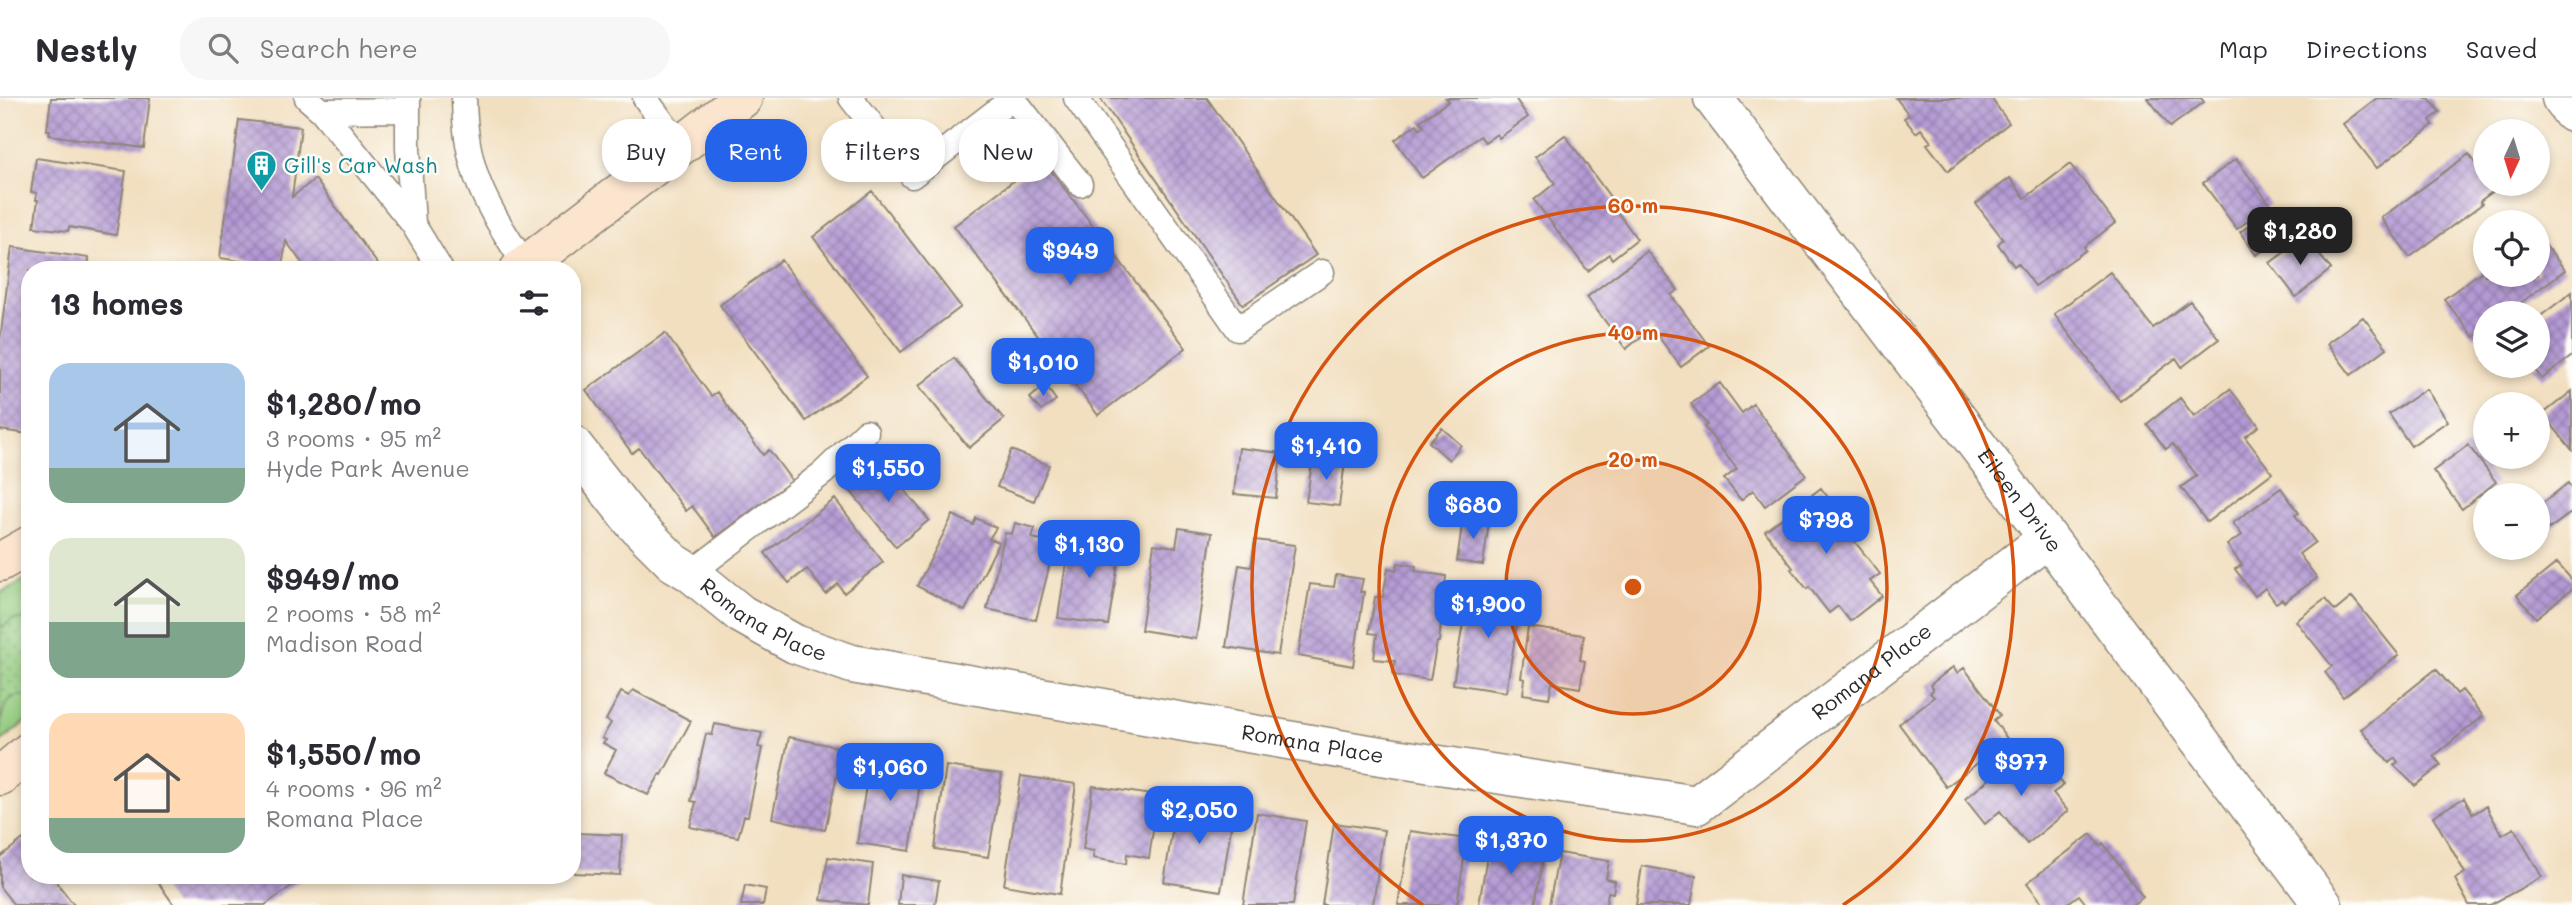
<!DOCTYPE html>
<html lang="en">
<head>
<meta charset="utf-8">
<style>
	:root { --surface:#fff; --page:#f7f7f7; --text:#2b2b33; --muted:#7c7c81; --line:#e1e1e2; --accent:#2563eb }
	body { margin:0; font-family:Mali,sans-serif; background:var(--page); color:var(--text); height:100vh; display:flex; flex-direction:column; font-size:26px; white-space:nowrap }
	* { box-sizing:border-box; margin:0 }
	p { font-size:23px; color:var(--muted) }
	.icon { flex:none; width:38px; height:38px; fill:none; stroke:currentColor; stroke-width:2; stroke-linecap:round; stroke-linejoin:round }
	.map { position:relative; flex:1; overflow:hidden }
	.details { position:absolute; left:21px; top:163px; width:560px; height:623px; display:flex; flex-direction:column; background:var(--surface); border-radius:28px; box-shadow:0 4px 10px #0003 }
	.details>* { flex:none }
	.hud { position:absolute; left:602px; top:21px; width:665px; height:63px; display:flex; gap:14px }
	.needle { width:46px; rotate:184deg }
	.controls { position:absolute; left:2473px; top:21px; display:grid; gap:14px }
	.controls a { display:grid; place-items:center; width:77px; height:77px; border-radius:50%; background:var(--surface); box-shadow:0 4px 10px #0003; font-size:35px }
	.price { position:absolute; translate:-50% -60px; padding:0 16px; border-radius:14px; background:var(--accent); color:#fff; font-size:23px; line-height:46px; filter:drop-shadow(0 2px 4px #0008) }
	.price::after { content:''; position:absolute; left:50%; top:42px; width:21px; height:16px; margin-left:-10px; background:inherit; clip-path:polygon(0 0,100% 0,50% 100%) }
	.price.active { background:#222; color:#fff }
	ul { padding:0; list-style:none }
	li { display:flex; align-items:center; gap:21px; height:175px; padding:0 28px }
	li span { display:grid; place-items:center; flex:none; width:196px; height:140px; border-radius:21px; color:#555 }
	li>.icon { margin-inline-start:auto }
	span .icon { width:84px; height:84px; fill:#fffc; stroke-width:1 }
	li b { font-size:30px }
	h2 { display:flex; justify-content:space-between; align-items:center; height:84px; padding:0 28px; font-size:30px }
	.chip { padding:0 24px; border-radius:28px; background:var(--surface); box-shadow:0 4px 10px #0003; font-size:24px; line-height:63px }
	.chip.active { background:var(--accent); color:#fff }
	header { display:flex; align-items:center; gap:42px; box-sizing:border-box; height:98px; padding:0 35px; background:var(--surface); border-bottom:2px solid var(--line) }
	header strong { font-size:33px }
	nav { display:flex; gap:38px; margin-inline-start:auto; font-size:24px }
	.search { width:490px; height:63px; background:var(--page); display:flex; align-items:center; gap:18px; box-sizing:border-box; padding:0 24px; border-radius:28px; color:var(--muted); font-size:26px }
	.map>svg:first-child { display:block }
</style>
</head>
<body>
<header>
<strong>Nestly</strong>
<div class="search"><svg class="icon" aria-label="search" viewBox="0 0 24 24"><circle cx="10" cy="10" r="6"/><path d="M15 15l6 6"/></svg>Search here</div>
<nav><a>Map</a><a>Directions</a><a>Saved</a></nav>
</header>
<div class="map">
<svg width="2572" height="807" viewBox="0 0 2572 807">
	<defs>
		<pattern id="park-dots" width="8" height="8" patternUnits="userSpaceOnUse" patternTransform="scale(1.75)"><rect width="8" height="8" fill="#90c97c"/><path d="M2 2h.1M6 6h.1" fill="none" stroke="#76a366" stroke-width="1.8" stroke-linecap="round"/></pattern>
		<pattern id="building-cross-hatch" width="8" height="8" patternUnits="userSpaceOnUse" patternTransform="scale(1.75)"><rect width="8" height="8" fill="#b49ad4"/><path d="M0 0l8 8M0 8l8-8" fill="none" stroke="#937eac"/></pattern>
	</defs>
	<rect width="100%" height="100%" fill="#fdfcf7"/>
	<filter id="ink" filterUnits="userSpaceOnUse"><feTurbulence type="fractalNoise" baseFrequency=".0143" numOctaves="2"/><feDisplacementMap in="SourceGraphic" scale="14" xChannelSelector="R" yChannelSelector="G"/><feConvolveMatrix kernelMatrix="1 2 1 2 8 2 1 2 1" color-interpolation-filters="sRGB"/></filter>
	<filter id="wash" filterUnits="userSpaceOnUse"><feTurbulence type="fractalNoise" baseFrequency=".00686" numOctaves="4" result="noise"/><feDisplacementMap in="SourceGraphic" scale="28" xChannelSelector="R" yChannelSelector="G"/><feGaussianBlur stdDeviation="1.57" result="paint"/><feColorMatrix in="noise" values="0 0 0 0 0 0 0 0 0 0 0 0 0 0 0 0 0 1.4 0 .05"/><feComposite in="paint" operator="in"/></filter>
	<g filter="url(#wash)">
		<rect width="100%" height="100%" fill="#f2dfc0"/>
		<path fill="url(#park-dots)" stroke="#5e7a54" stroke-width="2" d="M30 479V620L0 644V495Z"/>
		<path fill="#90c97c" stroke="#5e7a54" stroke-width="2" d="M30 479V521H13L3 529 0 527V495Z
			M30 597V620L0 644C0 630 0 608 12 600 18 597 24 598 30 597Z"/>
		<g id="blocks">
			<path fill="url(#building-cross-hatch)" d="M51 0H150L144 50 49 37 50 32H47Z
				M1100 0H1207L1316 157 1243 207Z
				M1446 0H1515L1528 19 1499 40 1497 36 1485 44 1480 38 1422 80 1395 42 1417 26 1420 31 1424 28 1420 23 1449 3Z
				M1896 0H1991L2009 25 1948 73 1927 46 1931 44 1921 31 1916 35 1904 20 1909 17Z
				M2148 0H2201L2204 4 2170 29Z
				M2377 0H2429L2440 14 2430 22 2433 27 2377 70 2343 26Z
				M239 22 301 29 292 99 315 81 382 172H307L286 143 282 169 220 160Z
				M1565 37 1618 110 1616 112 1637 141 1612 161 1609 156 1588 173 1534 102 1555 85 1535 59Z
				M2469 56 2485 78V86H2491L2495 92 2480 103 2482 106 2410 159 2381 120Z
				M36 60 126 73 116 137 69 129 68 133 34 129 38 102H36L37 95 31 94Z
				M1042 61 1186 250 1098 317 954 128Z
				M2236 61 2270 106 2237 131 2203 85Z
				M2070 66 2115 125 2084 149 2086 152 2035 188 2018 165 2014 168 1998 146 2003 141 1976 106 2010 80 2025 100Z
				M872 93 961 209 901 254 813 139Z
				M2254 124 2271 147 2256 157 2240 134Z
				M2538 138 2565 172 2507 215H2485V231L2474 239 2444 201 2485 171V177H2538Z
				M2305 139 2331 171 2296 199 2270 165Z
				M12 149 89 160 88 172H30V336L0 332V242Z
				M1647 153 1678 192 1671 197 1709 248 1681 269 1652 230 1626 251 1587 199Z
				M781 162 867 278 806 323 720 207Z
				M2110 174 2153 230 2190 203 2219 241 2182 269 2176 260 2120 303 2054 216Z
				M2572 194V258L2542 281 2532 268H2538V220Z
				M2363 219 2387 250 2351 277 2327 245Z
				M665 235 711 298 717 294 763 357 769 352 792 383 715 439 692 408 686 413 639 350 632 355 586 292Z
				M954 260 1004 321 969 350 919 288Z
				M1720 285 1742 315 1753 306 1806 377 1765 408 1753 392 1741 402 1724 381 1737 371 1704 329 1707 327 1691 306Z
				M1045 287 1056 302 1041 313 1030 300Z
				M2230 291 2259 328 2245 339 2272 375 2207 424 2181 389 2197 378 2173 346 2166 351 2147 326 2180 300 2194 318Z
				M2426 291 2448 323 2411 348 2389 316Z
				M2572 293V352L2543 316Z
				M1442 330 1461 347 1449 362 1429 344Z
				M2468 347 2496 384 2462 411 2433 373Z
				M1239 350 1281 355 1276 400 1234 396Z
				M1011 352 1049 367 1034 403 997 389Z
				M1313 359 1345 364 1339 408 1306 404Z
				M881 363 929 422 896 449 848 390Z
				M2568 385 2572 391V414L2549 431 2538 417V409Z
				M1821 390 1856 437 1852 440 1880 476 1870 483 1882 498 1850 523 1838 508 1829 515 1809 489 1807 491 1791 471 1793 470 1765 433Z
				M2281 390 2299 415 2295 417 2315 444 2299 456 2317 480 2284 504 2282 501 2276 505 2265 490 2255 498 2235 471 2242 467 2227 447 2242 437 2233 425Z
				M835 401 883 464 844 495 838 486 826 496 807 471 789 485 765 455Z
				M953 417 973 427 976 420 996 430 989 441 999 444 965 513 917 488Z
				M1463 420 1489 424 1483 467 1457 463Z
				M1015 425 1035 430 1032 440 1055 445 1036 522 987 511 1005 435 1012 436Z
				M1179 430 1212 435 1196 541 1141 532 1154 446 1176 449Z
				M1084 431 1107 434 1104 451 1120 453 1108 527 1058 520 1069 445 1082 447Z
				M1255 442 1295 447 1278 557 1226 549 1239 467 1251 469Z
				M1398 465 1416 468 1415 473 1446 478 1439 544H1437L1430 582 1393 577 1395 563 1374 561 1377 536 1369 535 1375 499H1383L1388 470 1396 472Z
				M2557 465 2572 482V491L2536 520 2517 497Z
				M1336 477 1363 481 1360 494H1364L1353 568 1298 558 1310 486 1334 489Z
				M1475 486 1504 491V494L1522 497 1506 594 1453 586 1465 513 1471 514Z
				M2352 499 2399 557 2343 599 2325 574 2332 568 2296 523 2325 501 2335 513Z
				M1528 529 1584 537 1580 562 1585 563 1580 590 1552 585 1549 600 1523 596 1525 581 1521 580Z
				M1953 569 1957 575 1964 570 2000 617 1994 622 2008 642 1946 689 1899 626 1934 599 1930 595 1933 592 1930 587Z
				M2436 571 2457 596 2462 592 2483 618 2434 658 2441 667 2415 688 2394 667 2398 664 2395 660 2389 665 2361 631Z
				M633 592 691 623 662 677 660 676 648 697 604 675 616 652 603 645 606 642 602 640 611 625 606 622 621 594 629 598Z
				M715 626 762 635 758 649 762 650 748 718H744L738 739 690 729 696 704 691 703 706 636 712 637Z
				M789 639 843 650 825 732 772 720Z
				M2023 654 2038 674 2047 667 2064 687 2053 695 2068 713 2027 746 2000 713 1985 726 1965 701Z
				M871 656 923 664 910 753 857 745Z
				M946 668 1002 676 988 759 935 751Z
				M1021 678 1076 686 1060 796 1004 787Z
				M1093 688 1158 698 1149 760 1127 756 1126 766 1093 760 1094 753 1083 751Z
				M2464 700 2473 716 2486 708 2502 737 2514 730 2542 779 2490 807H2469L2455 781 2465 775 2433 718Z
				M1177 702 1234 711 1221 793 1164 784Z
				M1257 715 1306 723 1293 807H1243Z
				M1334 725 1384 732 1373 807H1322Z
				M1410 733 1467 741 1457 807H1398Z
				M576 735 622 737 620 777 574 775Z
				M2091 736 2100 748 2103 745 2143 799 2132 807H2087L2079 797 2065 807H2044L2027 785Z
				M23 741 30 749V777H51L74 807H14L0 789V759Z
				M1489 745 1544 754 1535 807H1479Z
				M1559 755 1609 763 1606 781 1615 783 1613 795 1608 794 1606 807H1549Z
				M828 759 873 766 868 807 821 802Z
				M1642 768 1696 778 1691 807H1636Z
				M153 777H307L265 807H174Z
				M901 777 939 783 935 807H898Z
				M745 787 766 791 763 807H741Z"/>
		</g>
	</g>
	<g filter="url(#ink)">
		<use href="#blocks" fill-opacity="0" stroke="#8e8576" stroke-width="2"/>
		<g fill="none" stroke-linecap="round" stroke-linejoin="round">
			<defs>
				<path id="service" d="M307 0 322 13 408 12
					M408 0V50L413 125
					M464 0C465 75 486 106 525 167
					M645 0 680 48
					M851 0 912 78 1013 0 1080 86
					M1076 0 1238 231 1322 174
					M322 13 413 126 441 172
					M691 475 823 375 866 334"/>
				<g id="minor">
					<path id="s1" d="M1713 0 2048 440 2323 807"/>
					<path d="M2561 0 2572 15"/>
					<path id="s2" d="M572 346 634 425 673 464 691 475 741 516 795 546 852 566 1362 655 1697 707 2048 440"/>
				</g>
				<path id="secondary" d="M519 172 743 0
					M0 464 30 447
					M0 678 30 653"/>
			</defs>
			<use href="#service" stroke="#8e8576" stroke-width="27"/>
			<use href="#minor" stroke="#8e8576" stroke-width="41"/>
			<use href="#secondary" stroke="#8e8576" stroke-width="41"/>
			<use href="#service" stroke="#fff" stroke-width="24"/>
			<use href="#minor" stroke="#fff" stroke-width="38"/>
			<use href="#secondary" stroke="#fbe5cf" stroke-width="38"/>
		</g>
	</g>
	<circle cx="1633" cy="489" r="127" fill="#d5540f" fill-opacity=".12"/>
	<g fill="none" stroke="#d5540f" stroke-width="3.5">
		<circle cx="1633" cy="489" r="127"/>
		<circle cx="1633" cy="489" r="254"/>
		<path d="M1423 807A381 381 0 1 1 1843 807"/>
	</g>
	<defs>
		<symbol id="building-pin" viewBox="-11 -11 22 30"><path d="M0 17L-7.5 6A9.5 9.5 0 1 1 7.5 6Z" fill="#0f9aa8" stroke="#fdfcf7"/><path d="M-4-6H4V6H1V3H-1V6H-4ZM-2.5-4.3h1.7v1.8h-1.7ZM.8-4.3h1.7v1.8H.8ZM-2.5-1h1.7V.8h-1.7ZM.8-1h1.7V.8H.8Z" fill="#fff"/></symbol>
	</defs>
	<g fill-rule="evenodd">
		<use href="#building-pin" x="244" y="50" width="35" height="47"/>
	</g>
	<g text-anchor="middle" stroke-width="5" stroke-linejoin="round" paint-order="stroke">
		<g font-size="21" fill="#0d838f" stroke="#fdfcf7" text-anchor="start">
			<text x="284" y="75">Gill's Car Wash</text>
		</g>
		<g font-size="21" fill="#2b2b2b" stroke="#fdfcf7">
			<text dy="7" stroke="none"><textPath href="#s1" startOffset="506">Eileen Drive</textPath></text>
			<text dy="7" stroke="none"><textPath href="#s2" startOffset="264">Romana Place</textPath></text>
			<text dy="7" stroke="none"><textPath href="#s2" startOffset="1440">Romana Place</textPath></text>
			<text dy="7" stroke="none"><textPath href="#s2" startOffset="831">Romana Place</textPath></text>
		</g>
	</g>
	<circle cx="1633" cy="489" r="10" fill="#d5540f" stroke="#fdfcf7" stroke-width="3.5"/>
	<g font-size="21" text-anchor="middle" font-weight="bold" fill="#d5540f" stroke="#fdfcf7" stroke-width="5" stroke-linejoin="round" paint-order="stroke">
		<text x="1633" y="115">60 m</text>
		<text x="1633" y="242">40 m</text>
		<text x="1633" y="369">20 m</text>
	</g>
</svg>
<div class="controls">
<a><svg class="needle" viewBox="-14 -14 28 28"><path d="M0-13l5 13h-10z" fill="#e53935"/><path d="M0 13l5-13h-10z" fill="#7c7c81"/></svg></a>
<a><svg class="icon" aria-label="locate" viewBox="0 0 24 24"><circle cx="12" cy="12" r="6"/><path d="M12 2v4M12 18v4M2 12h4M18 12h4"/></svg></a>
<a><svg class="icon" aria-label="layers" viewBox="0 0 24 24"><path d="M12 4l9 5-9 5-9-5zM3 14l9 5 9-5"/></svg></a>
<a>+</a>
<a>−</a>
</div>
<b class="price active" style="left:2300px;top:169px">$1,280</b>
<b class="price" style="left:1070px;top:189px">$949</b>
<b class="price" style="left:1043px;top:300px">$1,010</b>
<b class="price" style="left:1326px;top:384px">$1,410</b>
<b class="price" style="left:888px;top:406px">$1,550</b>
<b class="price" style="left:1473px;top:443px">$680</b>
<b class="price" style="left:1826px;top:458px">$798</b>
<b class="price" style="left:1089px;top:482px">$1,130</b>
<b class="price" style="left:1488px;top:542px">$1,900</b>
<b class="price" style="left:2021px;top:700px">$977</b>
<b class="price" style="left:890px;top:705px">$1,060</b>
<b class="price" style="left:1199px;top:748px">$2,050</b>
<b class="price" style="left:1511px;top:778px">$1,370</b>
<div class="hud">
<a class="chip">Buy</a>
<a class="chip active">Rent</a>
<a class="chip">Filters</a>
<a class="chip">New</a>
</div>
<section class="details">
<h2>13 homes<svg class="icon" aria-label="filters" viewBox="0 0 24 24"><path d="M4 7h16M4 17h16"/><circle cx="9" cy="7" r="2"/><circle cx="15" cy="17" r="2"/></svg></h2>
<ul>
<li><span style="background:linear-gradient(#a9c7e8 75%,#7fa58c 0)"><svg class="icon" aria-label="home" viewBox="0 0 24 24"><path d="M3 11l9-7 9 7M6 9v11h12V9"/></svg></span><div><b>$1,280/mo</b><p>3 rooms · 95 m²</p><p>Hyde Park Avenue</p></div></li>
<li><span style="background:linear-gradient(#dfe7d0 60%,#7fa58c 0)"><svg class="icon" aria-label="home" viewBox="0 0 24 24"><path d="M3 11l9-7 9 7M6 9v11h12V9"/></svg></span><div><b>$949/mo</b><p>2 rooms · 58 m²</p><p>Madison Road</p></div></li>
<li><span style="background:linear-gradient(#ffd9b3 75%,#7fa58c 0)"><svg class="icon" aria-label="home" viewBox="0 0 24 24"><path d="M3 11l9-7 9 7M6 9v11h12V9"/></svg></span><div><b>$1,550/mo</b><p>4 rooms · 96 m²</p><p>Romana Place</p></div></li>
</ul>
</section>
</div>
</body>
</html>
